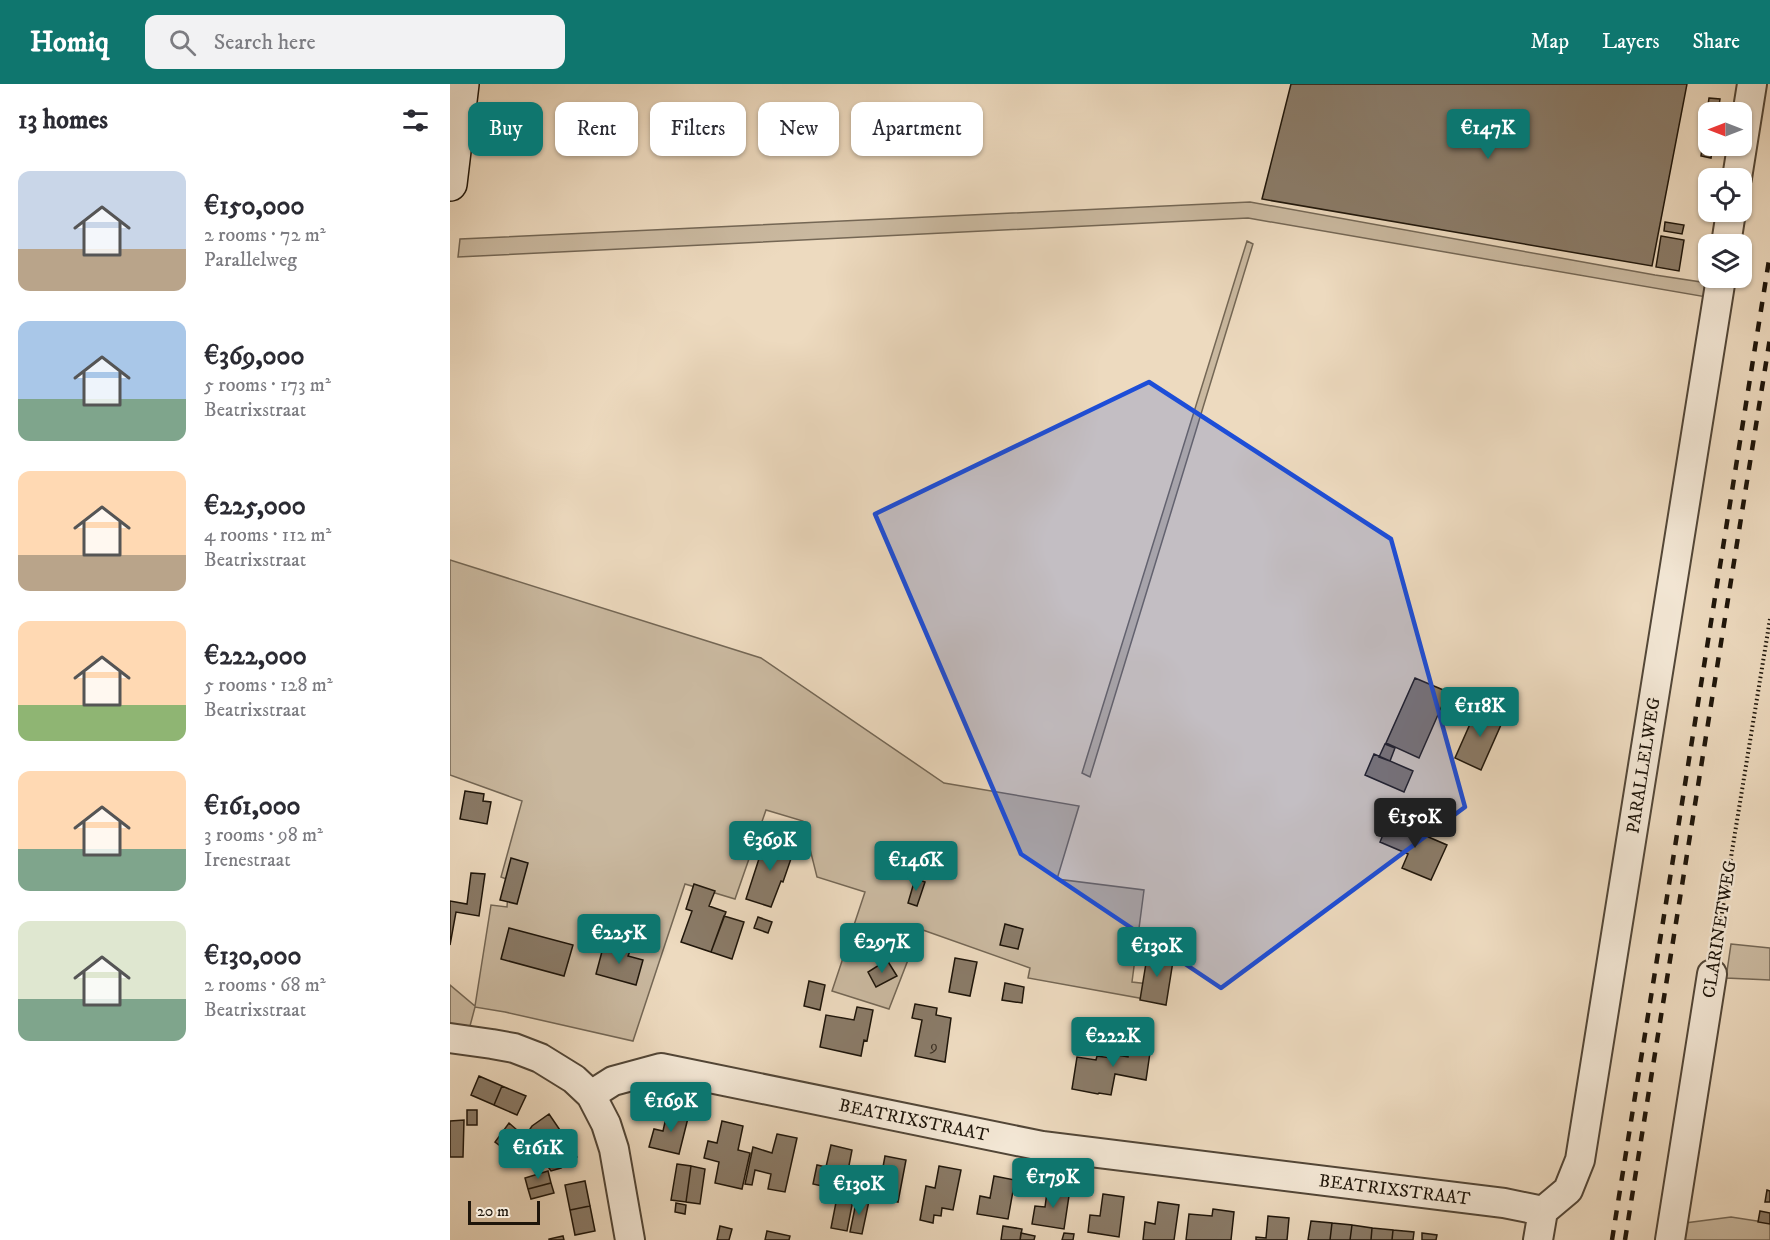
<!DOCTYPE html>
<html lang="en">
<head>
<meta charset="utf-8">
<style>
	:root { --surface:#fff; --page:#f2f2f3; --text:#2b2b33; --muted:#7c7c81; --accent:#0f766e }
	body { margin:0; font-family:"IM FELL DW Pica",serif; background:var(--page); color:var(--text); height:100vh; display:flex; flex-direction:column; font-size:22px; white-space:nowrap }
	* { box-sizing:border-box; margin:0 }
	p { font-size:20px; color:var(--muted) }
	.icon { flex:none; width:33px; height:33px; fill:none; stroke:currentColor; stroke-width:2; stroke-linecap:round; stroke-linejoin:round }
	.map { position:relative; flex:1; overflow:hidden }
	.drawer { display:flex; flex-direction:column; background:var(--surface); width:450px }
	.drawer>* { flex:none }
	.banner { position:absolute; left:18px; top:18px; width:570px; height:54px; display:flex; gap:12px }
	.needle { width:39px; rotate:270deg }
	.controls { position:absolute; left:1248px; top:18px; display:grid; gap:12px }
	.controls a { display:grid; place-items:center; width:54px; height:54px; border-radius:12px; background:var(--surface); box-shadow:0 2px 4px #0004; font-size:30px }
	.scale { position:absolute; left:18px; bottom:15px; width:72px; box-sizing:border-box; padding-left:6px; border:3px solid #1e150a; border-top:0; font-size:16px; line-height:21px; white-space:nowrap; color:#1e150a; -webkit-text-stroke:4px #f3e7d5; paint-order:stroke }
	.price { position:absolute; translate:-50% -51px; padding:0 14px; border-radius:6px; background:var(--accent); color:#fff; font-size:20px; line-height:39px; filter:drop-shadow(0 2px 3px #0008) }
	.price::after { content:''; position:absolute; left:50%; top:36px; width:18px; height:14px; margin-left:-9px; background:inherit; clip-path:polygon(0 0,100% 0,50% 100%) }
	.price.selected { background:#222; color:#fff }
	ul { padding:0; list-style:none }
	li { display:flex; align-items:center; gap:18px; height:150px; padding:0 18px }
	li span { display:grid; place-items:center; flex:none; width:168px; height:120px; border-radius:12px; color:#555 }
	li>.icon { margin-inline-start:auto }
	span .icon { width:72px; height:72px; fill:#fffc; stroke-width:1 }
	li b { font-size:26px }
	h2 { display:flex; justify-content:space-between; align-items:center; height:72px; padding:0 18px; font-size:26px }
	.pill { padding:0 21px; border-radius:12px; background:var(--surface); box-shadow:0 2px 4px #0004; font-size:21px; line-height:54px }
	.pill.selected { background:var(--accent); color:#fff }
	header { display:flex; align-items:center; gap:36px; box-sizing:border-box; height:84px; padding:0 30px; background:var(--accent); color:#fff }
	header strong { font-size:28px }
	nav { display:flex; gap:33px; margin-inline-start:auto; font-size:21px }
	.search { width:420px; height:54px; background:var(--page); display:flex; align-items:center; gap:15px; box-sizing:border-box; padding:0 21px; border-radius:12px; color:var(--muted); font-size:22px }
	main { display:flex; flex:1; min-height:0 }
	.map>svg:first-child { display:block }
</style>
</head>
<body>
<header>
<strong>Homiq</strong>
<div class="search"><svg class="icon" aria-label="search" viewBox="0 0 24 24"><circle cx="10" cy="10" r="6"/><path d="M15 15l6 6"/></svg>Search here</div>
<nav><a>Map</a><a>Layers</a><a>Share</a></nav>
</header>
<main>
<section class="drawer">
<h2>13 homes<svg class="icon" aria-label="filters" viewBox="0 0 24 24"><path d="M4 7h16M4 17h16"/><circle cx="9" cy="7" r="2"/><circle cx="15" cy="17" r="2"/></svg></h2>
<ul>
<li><span style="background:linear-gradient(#c9d6e8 65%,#b9a48a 0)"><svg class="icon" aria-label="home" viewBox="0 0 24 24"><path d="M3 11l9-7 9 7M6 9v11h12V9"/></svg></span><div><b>€150,000</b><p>2 rooms · 72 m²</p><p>Parallelweg</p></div></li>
<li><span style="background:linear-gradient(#a9c7e8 65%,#7fa58c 0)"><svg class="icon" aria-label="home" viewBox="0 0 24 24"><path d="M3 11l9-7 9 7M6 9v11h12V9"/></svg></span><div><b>€369,000</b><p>5 rooms · 173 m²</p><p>Beatrixstraat</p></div></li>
<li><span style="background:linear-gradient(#ffd9b3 70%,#b9a48a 0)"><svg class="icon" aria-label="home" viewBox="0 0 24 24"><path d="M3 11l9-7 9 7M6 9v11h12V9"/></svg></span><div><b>€225,000</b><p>4 rooms · 112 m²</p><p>Beatrixstraat</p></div></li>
<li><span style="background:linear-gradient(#ffd9b3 70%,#8fb573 0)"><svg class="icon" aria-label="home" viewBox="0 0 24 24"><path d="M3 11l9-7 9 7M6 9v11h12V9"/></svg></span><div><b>€222,000</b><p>5 rooms · 128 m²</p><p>Beatrixstraat</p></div></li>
<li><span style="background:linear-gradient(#ffd9b3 65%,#7fa58c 0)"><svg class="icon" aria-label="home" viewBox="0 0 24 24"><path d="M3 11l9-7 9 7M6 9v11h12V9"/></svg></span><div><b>€161,000</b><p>3 rooms · 98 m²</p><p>Irenestraat</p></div></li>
<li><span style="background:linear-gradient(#dfe7d0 65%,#7fa58c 0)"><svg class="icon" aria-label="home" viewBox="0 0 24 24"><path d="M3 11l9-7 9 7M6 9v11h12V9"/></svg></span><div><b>€130,000</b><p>2 rooms · 68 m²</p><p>Beatrixstraat</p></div></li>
</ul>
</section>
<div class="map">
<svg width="1320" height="1156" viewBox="0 0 1320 1156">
	<rect width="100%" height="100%" fill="#eddabf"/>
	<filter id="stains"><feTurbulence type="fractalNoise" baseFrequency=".00333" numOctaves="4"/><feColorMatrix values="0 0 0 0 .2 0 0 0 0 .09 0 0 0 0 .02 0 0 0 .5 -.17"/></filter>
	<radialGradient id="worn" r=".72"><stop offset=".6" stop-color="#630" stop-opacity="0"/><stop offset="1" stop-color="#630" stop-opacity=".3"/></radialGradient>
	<path fill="#cab9a0" stroke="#746755" stroke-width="1.5" d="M800 118 1205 191 1264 200 1262 214 798 134 8 173 10 155Z
		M797 157 803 160 640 693 632 689Z
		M0 476 311 574 494 699 629 722 607 795 694 806 682 898 708 901 706 917 578 894 580 884 470 845 439 925 382 907 415 808 367 793 353 737 316 726 285 815 235 800 183 957 55 928 25 923 20 942 0 940V901L25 922 41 821 57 823 59 796 51 793 72 717 0 691Z
		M1281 860 1320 864V896L1276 894Z
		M1281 1133 1320 1139V1156H1232L1235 1139Z"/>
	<path fill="#8a7b68" stroke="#1e150a" stroke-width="1.5" d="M841 0H1237L1202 182 812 115Z
		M1259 14 1270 15 1268 28H1258V50L1254 49Z
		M1254 51H1258V62H1263L1261 74 1251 72Z
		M1215 138 1234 141 1232 150 1214 147Z
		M1211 152 1234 156 1229 187 1206 183Z
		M965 594 998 608 969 674 936 659Z
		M1028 622 1054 634 1031 686 1005 674Z
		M935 660 945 664 940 677 929 673Z
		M924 670 963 687 954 708 915 691Z
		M15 707 34 710 33 717 41 718 37 740 10 735Z
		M939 736 997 761 981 796 952 784 958 770 930 758Z
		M316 753 345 763 333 798 331 797 321 823 296 815Z
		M61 774 78 779 67 820 50 816Z
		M21 789 35 790 29 832 6 828 0 861V817L17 820Z
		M465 795 475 798 467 822 458 819Z
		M244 800 265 807 259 822 276 828 261 868 231 858 242 827 236 825Z
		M274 832 294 838 282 875 261 868Z
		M308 833 322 838 318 849 304 844Z
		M555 840 573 845 568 865 550 861Z
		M59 844 123 861 114 892 51 875Z
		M154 860 180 867 178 872 193 876 186 901 146 890Z
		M698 867 724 871 716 921 690 916Z
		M505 874 527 878 520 912 499 908Z
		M437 876 447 892 426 903 418 888Z
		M359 897 375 901 370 926 354 922Z
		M555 899 574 903 572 919 552 916Z
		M465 920 487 924 486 931 501 934 495 978 465 972 472 936 462 934Z
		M407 923 423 926 417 957 414 956 411 972 370 963 376 931 404 936Z
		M681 952 702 955 696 996 665 990 661 1011 649 1009 648 1010 622 1005 627 973 646 976 647 972 661 974V970L678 973Z
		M29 992 52 1002 44 1021 21 1011Z
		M52 1002 76 1012 67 1031 44 1021Z
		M218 1025 239 1030 229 1070 199 1063 204 1045 213 1047Z
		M17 1026H27V1041H17Z
		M99 1030 114 1052 88 1069 76 1051 82 1042Z
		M14 1036 13 1073H0V1037Z
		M272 1037 293 1042 288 1066 300 1069 292 1105 265 1099 269 1078 254 1074 258 1057 267 1059Z
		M59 1039 67 1046 53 1064 45 1058Z
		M67 1046 75 1052 62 1070 53 1064Z
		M327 1050 347 1054 335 1108 318 1105 321 1090 305 1086 302 1101 295 1100 303 1063 322 1069Z
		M114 1052 127 1073 111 1084 101 1087 88 1069Z
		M381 1061 402 1066 394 1107 363 1100 367 1081 376 1083Z
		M435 1072 456 1076 448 1118 418 1112 422 1092 431 1094Z
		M227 1080 241 1082 236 1118 221 1116Z
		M241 1082 255 1085 250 1120 236 1118Z
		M489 1082 511 1086 503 1126 492 1124 491 1132 484 1131 483 1139 470 1136 476 1102 485 1104Z
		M98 1087 101 1099 78 1105 75 1094Z
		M544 1092 565 1096 558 1135 527 1130 530 1112 540 1114Z
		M135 1097 140 1122 120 1126 115 1101Z
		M101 1099 104 1109 81 1115 78 1105Z
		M598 1101 620 1105 614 1145 582 1140 585 1122 595 1123Z
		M1317 1106 1320 1107V1118H1315Z
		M388 1108 404 1111 397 1147 381 1144Z
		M653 1110 674 1113 669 1153 638 1148 640 1131 650 1132Z
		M407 1114 419 1117 412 1150 400 1148Z
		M708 1118 729 1121 724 1156H693L695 1138 705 1140Z
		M226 1119 236 1121 235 1130 225 1128Z
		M140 1122 145 1147 125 1151 120 1126Z
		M763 1125 784 1128 781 1156H736L739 1130 762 1132Z
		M1310 1127 1320 1129V1140L1308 1138Z
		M818 1132 839 1134 837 1156H806V1153L816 1154Z
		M861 1137 882 1139 880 1156H858Z
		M882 1139 902 1141 900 1156H880Z
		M902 1141 922 1144 921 1156H900Z
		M270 1142 282 1145 279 1156H267Z
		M553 1142 572 1145 570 1156H551Z
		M922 1144 943 1146 942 1156H921Z
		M943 1146 964 1148 963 1156H942Z
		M317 1147 340 1152 339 1156H315Z
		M571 1149 585 1152 584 1156H570Z
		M614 1149 624 1150 623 1156H612Z
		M972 1149 987 1151 986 1156H972Z
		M113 1152 114 1156H99V1155Z"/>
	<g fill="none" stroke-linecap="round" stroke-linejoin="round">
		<defs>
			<g id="street">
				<path d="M1287 94 1302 0"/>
				<path d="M1276 160 1281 128"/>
				<path d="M0 954 42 960 64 964 90 974 124 995 141 1011 156 1040 164 1065 180 1156"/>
				<path id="s1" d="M141 1011 163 997 211 984 592 1062 1054 1119 1093 1127"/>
				<path id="s2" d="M1088 1156 1093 1127 1118 1106 1130 1076 1271 194"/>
				<path d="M1220 1156 1262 890"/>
			</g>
			<path id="secondary" d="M0 100 12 0"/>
		</defs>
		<use href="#street" stroke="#524637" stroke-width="32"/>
		<use href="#secondary" stroke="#1e150a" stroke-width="36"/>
		<path stroke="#1e150a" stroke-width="4" stroke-dasharray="1.5 3" stroke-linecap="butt" d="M1266 865 1320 535"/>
		<use href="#street" stroke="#f3e7d5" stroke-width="28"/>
		<use href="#secondary" stroke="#f3e7d5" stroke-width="33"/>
		<path stroke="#1e150a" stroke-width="4.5" stroke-dasharray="10 10" stroke-linecap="butt" d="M1162 1156 1320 170
			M1175 1156 1320 254"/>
	</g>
	<path fill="#1d4ed8" fill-opacity="0.2" stroke="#1d4ed8" stroke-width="4.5" stroke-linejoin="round" d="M699 298 941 455 1015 723 771 904 571 770 425 430Z"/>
	<g text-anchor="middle" stroke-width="4.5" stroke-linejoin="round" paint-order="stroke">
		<g font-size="15" fill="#392e22">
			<text x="484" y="967">9</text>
		</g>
		<g font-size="18" fill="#1e150a" stroke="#f3e7d5">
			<text dy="6" stroke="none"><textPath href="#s2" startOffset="494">PARALLELWEG</textPath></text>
			<text transform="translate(1269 845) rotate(-81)" y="6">CLARINETWEG</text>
			<text dy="6" stroke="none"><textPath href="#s1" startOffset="334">BEATRIXSTRAAT</textPath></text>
			<text dy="6" stroke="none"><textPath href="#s1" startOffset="820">BEATRIXSTRAAT</textPath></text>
		</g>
	</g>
	<rect width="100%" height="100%" filter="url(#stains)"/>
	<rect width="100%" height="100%" fill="url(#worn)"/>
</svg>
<div class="controls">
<a><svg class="needle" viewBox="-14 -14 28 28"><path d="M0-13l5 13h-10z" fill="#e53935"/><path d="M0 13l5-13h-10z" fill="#7c7c81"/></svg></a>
<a><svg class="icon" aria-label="locate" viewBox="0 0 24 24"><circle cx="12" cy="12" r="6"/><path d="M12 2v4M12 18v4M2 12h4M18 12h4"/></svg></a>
<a><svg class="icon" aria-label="layers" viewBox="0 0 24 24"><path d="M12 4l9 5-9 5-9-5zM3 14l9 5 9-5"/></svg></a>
</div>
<div class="scale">20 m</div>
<b class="price" style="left:1038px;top:76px">€147K</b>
<b class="price" style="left:1030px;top:654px">€118K</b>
<b class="price selected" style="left:965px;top:765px">€150K</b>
<b class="price" style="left:320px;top:788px">€369K</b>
<b class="price" style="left:466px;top:808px">€146K</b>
<b class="price" style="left:169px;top:881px">€225K</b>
<b class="price" style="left:432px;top:890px">€297K</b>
<b class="price" style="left:707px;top:894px">€130K</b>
<b class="price" style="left:663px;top:984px">€222K</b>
<b class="price" style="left:221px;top:1049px">€169K</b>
<b class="price" style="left:88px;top:1096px">€161K</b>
<b class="price" style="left:603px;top:1125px">€179K</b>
<b class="price" style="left:409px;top:1132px">€130K</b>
<div class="banner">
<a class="pill selected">Buy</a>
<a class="pill">Rent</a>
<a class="pill">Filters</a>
<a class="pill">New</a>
<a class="pill">Apartment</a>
</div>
</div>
</main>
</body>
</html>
